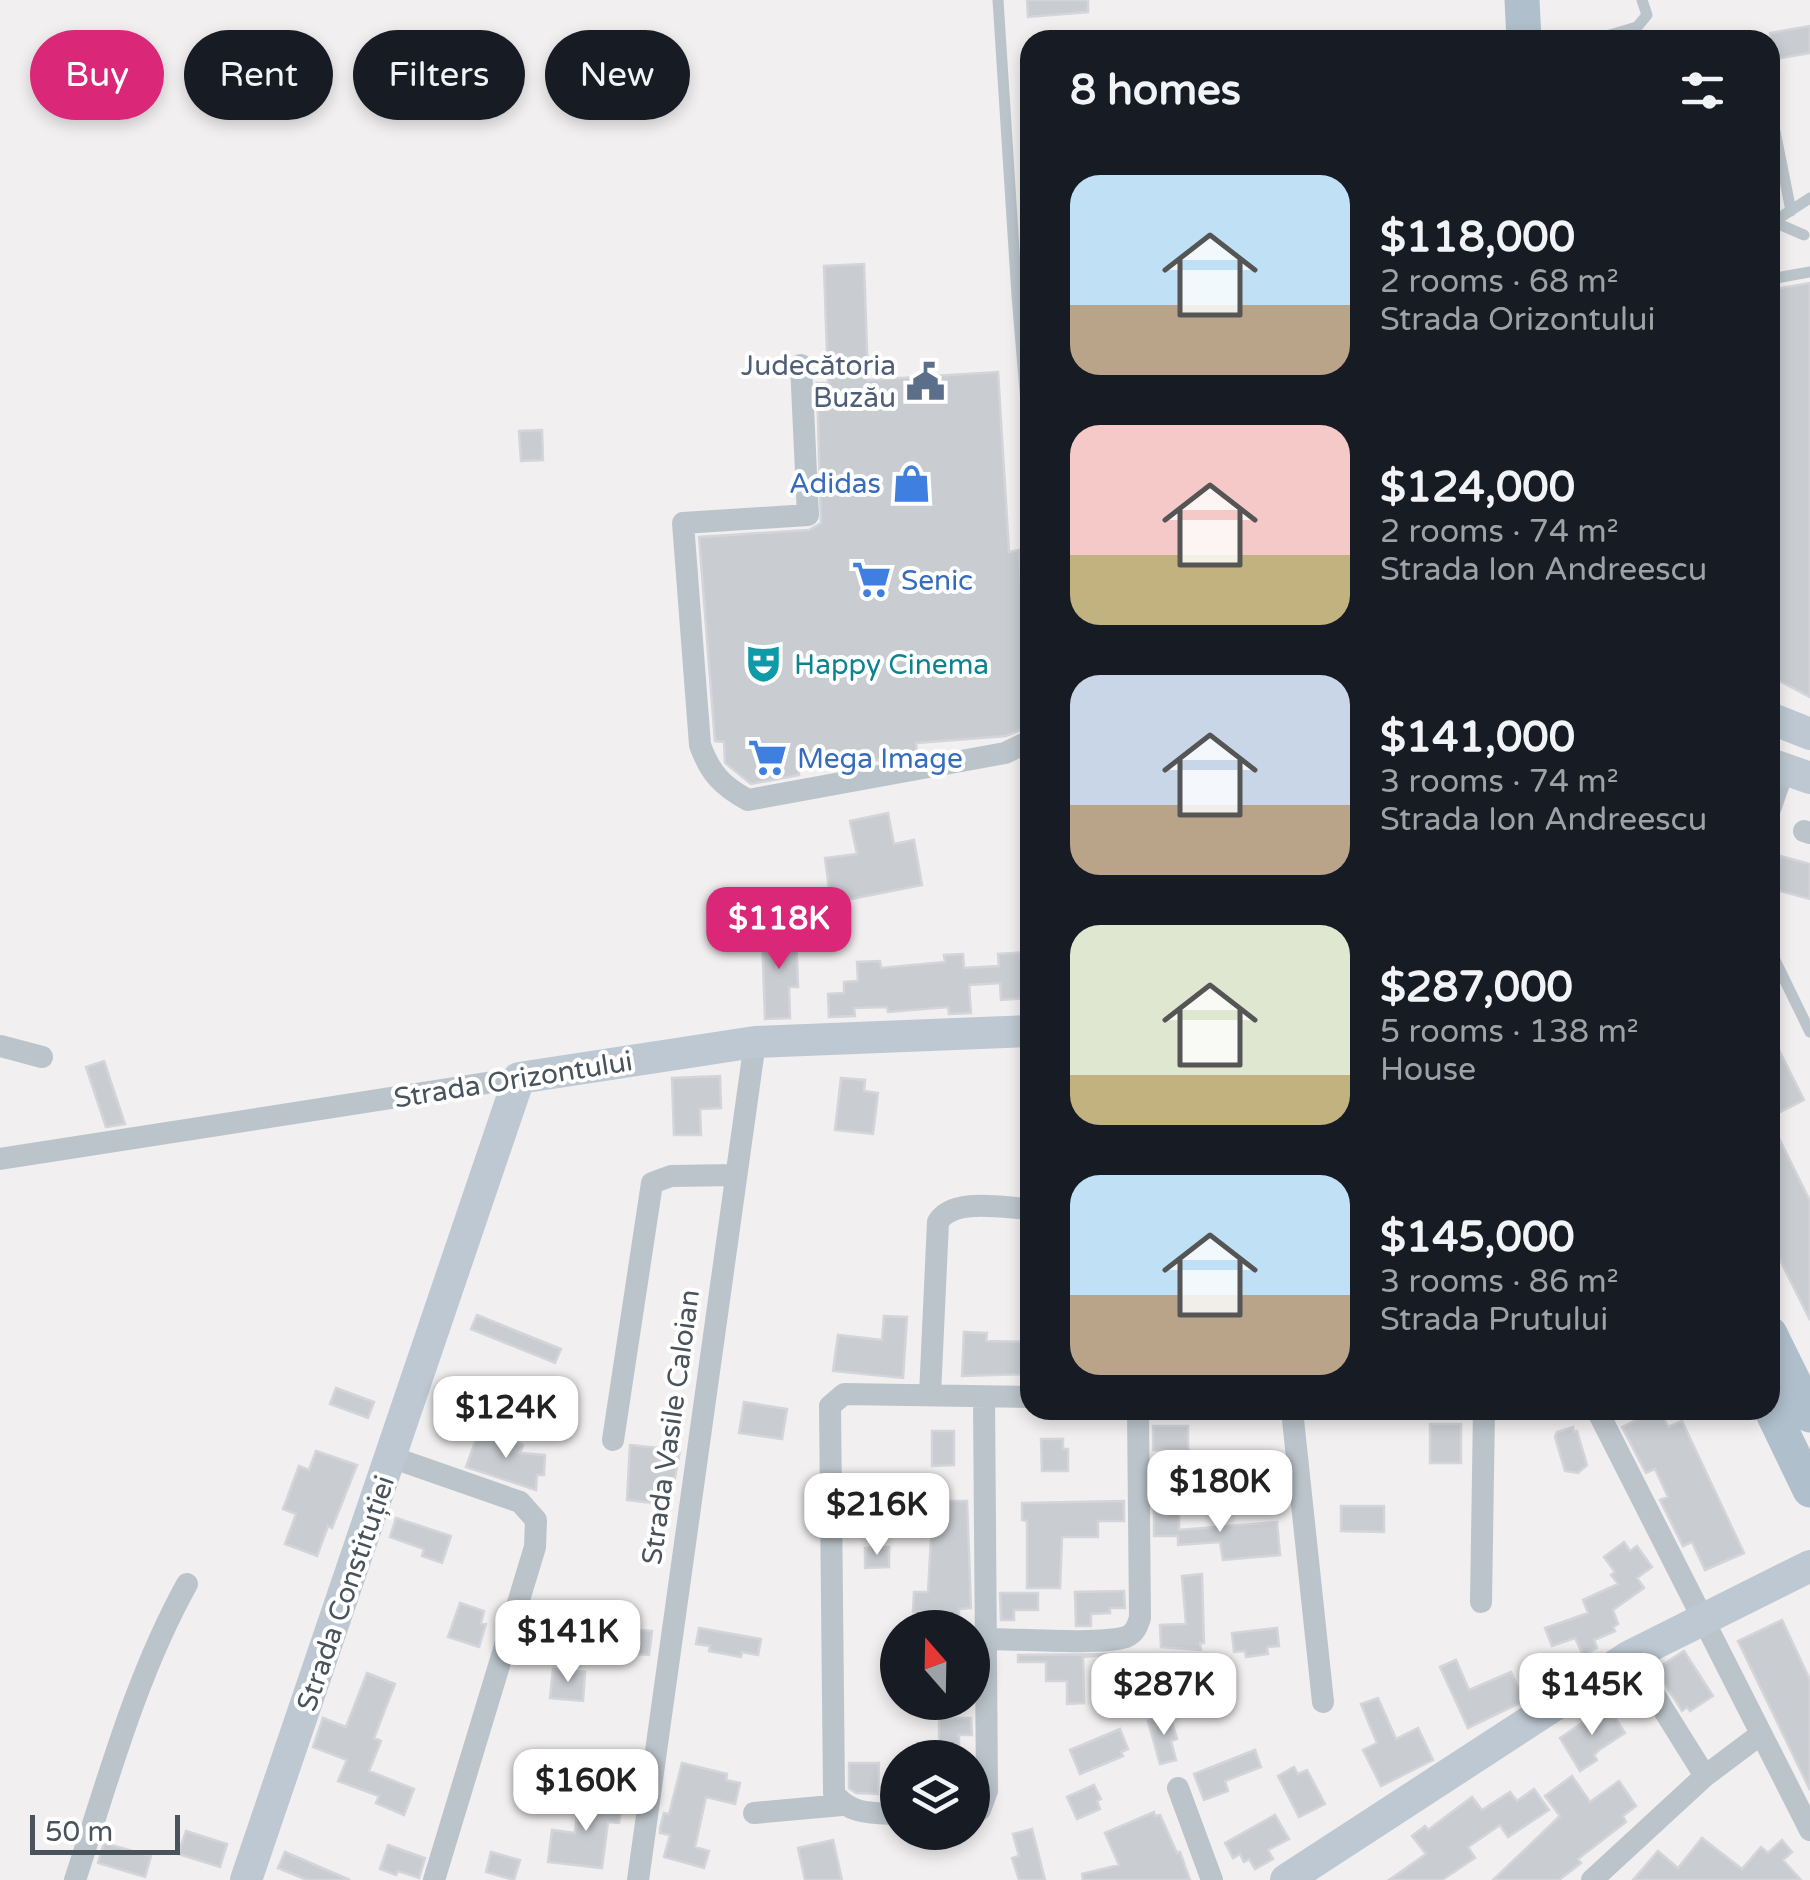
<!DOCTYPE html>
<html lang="en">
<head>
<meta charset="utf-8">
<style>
	:root { --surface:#171b24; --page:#20242c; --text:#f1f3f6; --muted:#9ea1a6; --accent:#db2777 }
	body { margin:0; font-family:"Varela Round",sans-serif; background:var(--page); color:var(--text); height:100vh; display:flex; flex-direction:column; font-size:38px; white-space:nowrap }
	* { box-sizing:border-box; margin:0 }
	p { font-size:32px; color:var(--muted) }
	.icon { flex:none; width:55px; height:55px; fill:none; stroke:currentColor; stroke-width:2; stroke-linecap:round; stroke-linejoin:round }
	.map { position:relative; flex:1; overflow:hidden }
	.sheet { position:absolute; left:1020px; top:30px; width:760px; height:1390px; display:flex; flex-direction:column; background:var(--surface); border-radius:30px; box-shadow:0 5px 15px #0003 }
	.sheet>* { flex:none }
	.hud { position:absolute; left:30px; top:30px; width:840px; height:90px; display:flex; gap:20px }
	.needle { width:65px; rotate:340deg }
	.fabs { position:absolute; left:880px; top:1610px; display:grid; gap:20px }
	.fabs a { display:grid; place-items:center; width:110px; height:110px; border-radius:50%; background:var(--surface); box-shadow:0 5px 15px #0003; font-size:50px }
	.scale { position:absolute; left:30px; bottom:25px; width:150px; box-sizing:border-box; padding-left:10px; border:5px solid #48535b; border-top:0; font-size:28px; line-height:35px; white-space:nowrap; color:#48535b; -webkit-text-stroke:8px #fff; paint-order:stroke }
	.price { position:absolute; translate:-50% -85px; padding:0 22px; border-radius:20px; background:#fff; color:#222; font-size:32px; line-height:65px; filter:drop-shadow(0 2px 5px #0008) }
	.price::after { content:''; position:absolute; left:50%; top:60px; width:30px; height:22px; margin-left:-15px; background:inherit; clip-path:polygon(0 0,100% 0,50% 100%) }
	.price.on { background:var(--accent); color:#fff }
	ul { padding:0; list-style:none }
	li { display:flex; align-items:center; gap:30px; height:250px; padding:0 50px }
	li span { display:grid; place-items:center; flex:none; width:280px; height:200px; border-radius:30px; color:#555 }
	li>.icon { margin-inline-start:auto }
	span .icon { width:120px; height:120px; fill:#fffc; stroke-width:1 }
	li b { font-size:42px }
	h2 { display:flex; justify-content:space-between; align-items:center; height:120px; padding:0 50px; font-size:42px }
	.pill { padding:0 35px; border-radius:45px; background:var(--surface); box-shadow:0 5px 15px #0003; font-size:35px; line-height:90px }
	.pill.on { background:var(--accent); color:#fff }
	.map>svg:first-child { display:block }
</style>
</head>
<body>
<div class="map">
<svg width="1810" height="1880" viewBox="0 0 1810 1880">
	<rect width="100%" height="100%" fill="#f1efef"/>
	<path fill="#c9ccd1" stroke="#d3d5da" stroke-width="2.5" d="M1027 0H1088V12L1028 17Z
		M1810 26V53L1770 60V33Z
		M864 264 868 380 998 372 1009 552 1019 550 1030 726 1006 736 916 743 917 754 886 760 799 762V775L751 784 725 763 724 742 715 741 699 537 809 530 821 523 817 383H828L824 266Z
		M1810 283V697L1770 676V290Z
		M542 430 543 460 521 461 519 431Z
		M888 813 894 844 914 840 922 885 831 903 825 858 857 854 850 821Z
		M1780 856 1810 864V899L1772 889Z
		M796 931 798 987H789L790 1018 765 1019 762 933Z
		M1030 952V998L1001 1000 1000 983 969 985 971 1013 949 1014 948 1007 888 1012 887 1007 854 1008 855 1016 829 1017 828 994 844 993V982L858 981 857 962 880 961 881 968 945 962 944 955 963 954 964 968 999 966 998 954Z
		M1770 1032 1804 1100 1770 1117Z
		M104 1061 125 1124 106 1127 86 1067Z
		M720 1076 721 1108 700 1109 701 1135H674L672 1078Z
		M841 1078 865 1080 864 1091 878 1093 873 1134 835 1130Z
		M1770 1120 1810 1201V1320L1770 1240Z
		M477 1315 561 1349 555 1363 471 1329Z
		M884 1316 907 1317 903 1378 833 1371 838 1335 882 1340Z
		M964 1332 987 1333 986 1341 1030 1342V1374L962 1376Z
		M336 1388 374 1402 368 1418 330 1404Z
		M744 1402 787 1409 782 1439 739 1433Z
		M1657 1410H1660L1668 1427 1682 1421 1744 1553 1705 1570 1692 1542 1683 1546 1660 1500 1668 1497 1655 1469 1646 1473 1622 1427Z
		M1430 1424H1461V1463H1430Z
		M1153 1426H1188V1450H1153Z
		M1573 1427 1574 1432 1577 1431 1587 1465 1578 1473 1565 1471 1555 1437 1557 1432Z
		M479 1431 523 1445 520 1453 545 1455 544 1475H537L536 1490 466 1467Z
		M932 1431H954V1465L932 1466Z
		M1041 1439H1063V1449H1068V1471H1042Z
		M630 1445 680 1450 670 1505 627 1500Z
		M316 1451 357 1465 332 1528 328 1526 317 1556 285 1544 296 1514 283 1509 299 1466 309 1470Z
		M1216 1451 1221 1487 1198 1490 1193 1454Z
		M911 1501H967L971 1608 959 1609V1620H924V1612H913L914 1592H928L932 1521H912Z
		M1124 1501V1521H1098V1537H1062L1060 1588H1027V1521L1022 1520V1503Z
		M1154 1503H1179V1530L1277 1522 1280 1555 1223 1560 1220 1542 1178 1545V1536H1154Z
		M1341 1506H1384V1532L1341 1531Z
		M396 1518 451 1536 442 1563 422 1556 424 1549 390 1537Z
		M1624 1542 1630 1551 1637 1546 1652 1567 1637 1578 1644 1588 1613 1610 1618 1624 1613 1627 1615 1631 1594 1640 1597 1648 1583 1655 1575 1638 1552 1646 1545 1628 1588 1613 1583 1600 1618 1584 1611 1575 1615 1572 1604 1557Z
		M889 1547V1567L865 1568V1548Z
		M1202 1574 1204 1643H1200L1201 1650 1161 1647 1160 1625 1186 1624 1182 1576Z
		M1124 1591 1125 1608H1110V1613L1091 1614V1626H1076L1075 1592Z
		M1000 1593H1038V1610H1014V1620H1001Z
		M460 1603 484 1611 481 1623 486 1624 479 1647 448 1637Z
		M1782 1620 1810 1680V1790L1738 1641Z
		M601 1626 652 1631 649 1655 599 1651Z
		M699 1628 761 1639 758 1655 742 1652 741 1657 709 1651 710 1646 696 1644Z
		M1277 1628 1279 1646 1267 1647 1268 1654 1246 1657 1245 1651 1234 1652 1232 1633Z
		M1684 1651 1713 1696 1690 1711 1687 1707 1682 1711 1656 1669Z
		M1113 1654 1083 1657 1084 1703 1067 1704V1681H1046V1662H1018V1655Z
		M1456 1660 1469 1690 1511 1672 1524 1701 1468 1728 1440 1667Z
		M553 1669 585 1672 583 1701 550 1698Z
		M367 1673 395 1684 374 1738 381 1741 369 1771 414 1789 404 1815 376 1803 379 1796 338 1781 347 1760 313 1747 323 1718 346 1727Z
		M1378 1698 1396 1739 1418 1728 1433 1760 1381 1786 1363 1750 1377 1743 1361 1704Z
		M1602 1709 1605 1713 1610 1710 1625 1733 1599 1750 1594 1755 1597 1760 1580 1771 1560 1738Z
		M1170 1715 1177 1739 1171 1741 1176 1760 1160 1764 1148 1721Z
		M939 1718H971L972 1735H959V1746H939Z
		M1120 1729 1128 1749 1121 1752 1123 1756 1080 1774 1070 1750Z
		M1255 1750 1261 1767 1225 1781 1228 1791 1204 1800 1194 1774Z
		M682 1763 727 1774 726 1780 740 1783 735 1804 706 1797 695 1847 709 1851 704 1868 664 1857 670 1835 660 1833V1828L664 1813 669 1814Z
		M849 1763H879L878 1794 856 1793 849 1788Z
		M1294 1767 1298 1774 1307 1770 1325 1804 1299 1817 1278 1776Z
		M1572 1776 1590 1802 1619 1781 1636 1806 1623 1816 1626 1822 1578 1859 1581 1863 1559 1880H1493L1560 1816 1545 1796Z
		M1094 1785 1101 1799 1097 1801 1100 1809 1077 1819 1067 1797Z
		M1534 1789 1549 1810 1508 1837 1500 1825 1468 1847 1475 1858 1442 1880H1389L1426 1854 1412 1836 1425 1826 1428 1830 1472 1797 1482 1810 1510 1792 1517 1801Z
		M579 1797 622 1802 619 1823 608 1822 602 1868 548 1862 552 1830 575 1833Z
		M1154 1812 1155 1816 1160 1815 1177 1853 1180 1852 1190 1880H1083L1082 1874 1119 1865 1105 1833Z
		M1275 1815 1289 1839 1268 1850 1273 1859 1255 1869 1249 1859 1244 1862 1240 1854 1233 1858 1225 1843Z
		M1032 1829 1045 1880H1019L1012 1858 1019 1856 1013 1834Z
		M186 1831 227 1844 220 1867 178 1854Z
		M1702 1838 1742 1869 1761 1847 1768 1853 1782 1840 1792 1852 1783 1860 1801 1880H1633L1658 1851 1678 1868Z
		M833 1840 842 1880H805L798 1848Z
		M104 1843 151 1856 145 1877 98 1863Z
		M388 1845 425 1858 419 1878 398 1871 396 1875 380 1869Z
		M285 1852 350 1880H307L278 1868Z
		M491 1852 520 1860 514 1880 486 1872Z"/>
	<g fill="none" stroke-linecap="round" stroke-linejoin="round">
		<path stroke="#bbc4cb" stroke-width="11" d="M998 0 1017 296 1030 450
			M1593 40 1637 27 1647 15 1642 0
			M1775 131 1791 211
			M1774 222 1804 235
			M1770 224 1810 198
			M1770 279 1810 272
			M1770 826 1788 774
			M1770 950 1810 1032"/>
		<path stroke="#bbc4cb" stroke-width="22" d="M801 365 808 515 683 523 700 745C710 773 722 786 748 800L1005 753 1030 741
			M1804 831 1810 833
			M0 1046 42 1057
			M0 1159 519 1078
			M930 1395 938 1222C953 1197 1004 1208 1030 1209
			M1292 1410 1323 1702
			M1597 1410 1810 1830
			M613 1440 652 1183 671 1176 736 1175
			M391 1457 520 1502 536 1520 535 1547 434 1880
			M1481 1602 1484 1410
			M986 1639C1017 1639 1101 1645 1126 1637 1135 1633 1137 1627 1140 1618L1138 1410
			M1630 1656 1705 1776
			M1178 1788 1212 1880
			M754 1813 842 1805
			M898 1814C873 1813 849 1815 834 1793L830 1406 844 1394 1030 1397
			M972 1814 980 1810 987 1791 984 1397
			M75 1880C108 1780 136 1676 187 1584
			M638 1880 755 1042
			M1592 1880 1705 1776 1761 1734"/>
		<path stroke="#bdc8d2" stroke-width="32" d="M1770 718 1810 734
			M1770 764 1810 778
			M246 1880 519 1078 755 1042 1030 1031
			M1286 1880 1630 1656 1810 1566"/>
		<path stroke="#b0bfcc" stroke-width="35" d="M1522 0 1524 40
			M1770 1334 1810 1415
			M1770 1407 1810 1490"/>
	</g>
	<defs>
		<symbol id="civic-bare" viewBox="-9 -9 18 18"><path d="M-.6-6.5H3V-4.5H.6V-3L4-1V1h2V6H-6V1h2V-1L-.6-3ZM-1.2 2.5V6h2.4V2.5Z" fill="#5c6f8a" stroke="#fff" stroke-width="2.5" paint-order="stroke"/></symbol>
		<symbol id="shop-bare" viewBox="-9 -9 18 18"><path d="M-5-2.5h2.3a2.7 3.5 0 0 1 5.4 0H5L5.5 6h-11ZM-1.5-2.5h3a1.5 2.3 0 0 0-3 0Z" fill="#3f7fe0" stroke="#fff" stroke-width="2.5" paint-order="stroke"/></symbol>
		<symbol id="supermarket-bare" viewBox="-9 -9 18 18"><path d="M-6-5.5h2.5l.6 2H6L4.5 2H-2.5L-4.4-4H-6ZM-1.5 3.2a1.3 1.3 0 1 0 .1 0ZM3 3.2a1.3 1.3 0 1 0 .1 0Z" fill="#3f7fe0" stroke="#fff" stroke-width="2.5" paint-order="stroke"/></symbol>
		<symbol id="theatre-bare" viewBox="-9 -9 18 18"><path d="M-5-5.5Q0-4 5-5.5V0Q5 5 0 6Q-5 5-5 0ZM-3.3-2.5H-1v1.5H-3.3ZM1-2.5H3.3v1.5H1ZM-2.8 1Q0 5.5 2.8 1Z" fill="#0f9aa8" stroke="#fff" stroke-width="2.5" paint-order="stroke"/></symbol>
	</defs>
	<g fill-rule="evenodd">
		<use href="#civic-bare" x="898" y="354" width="55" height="55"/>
		<use href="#shop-bare" x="884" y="456" width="55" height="55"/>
		<use href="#supermarket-bare" x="844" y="552" width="55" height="55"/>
		<use href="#theatre-bare" x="736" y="636" width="55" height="55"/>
		<use href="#supermarket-bare" x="740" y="730" width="55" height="55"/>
	</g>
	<g text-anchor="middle" stroke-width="8" stroke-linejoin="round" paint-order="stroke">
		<g font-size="28" fill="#4e5e75" stroke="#fff" text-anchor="end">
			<text x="896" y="375">Judecătoria<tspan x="896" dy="32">Buzău</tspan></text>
		</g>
		<g font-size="28" fill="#366cbe" stroke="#fff" text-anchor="start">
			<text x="881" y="493" text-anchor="end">Adidas</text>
			<text x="901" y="590">Senic</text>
			<text x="797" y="768">Mega Image</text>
		</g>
		<g font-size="28" fill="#0d838f" stroke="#fff" text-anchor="start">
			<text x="794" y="674">Happy Cinema</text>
		</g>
		<g font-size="28" fill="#48535b" stroke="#fff">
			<text transform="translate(513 1079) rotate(-9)" y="10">Strada Orizontului</text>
			<text transform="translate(670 1427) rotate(-82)" y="10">Strada Vasile Caloian</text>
			<text transform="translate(345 1593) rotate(-71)" y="10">Strada Constituției</text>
		</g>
	</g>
</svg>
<div class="fabs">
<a><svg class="needle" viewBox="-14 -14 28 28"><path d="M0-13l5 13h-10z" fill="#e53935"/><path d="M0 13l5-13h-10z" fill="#9ea1a6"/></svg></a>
<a><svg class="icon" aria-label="layers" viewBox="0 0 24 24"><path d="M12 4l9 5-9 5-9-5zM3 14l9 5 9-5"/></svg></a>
</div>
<div class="scale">50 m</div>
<b class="price on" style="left:779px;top:972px">$118K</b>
<b class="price" style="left:506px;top:1461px">$124K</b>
<b class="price" style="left:1220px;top:1535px">$180K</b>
<b class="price" style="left:877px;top:1558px">$216K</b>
<b class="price" style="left:568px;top:1685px">$141K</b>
<b class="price" style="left:1164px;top:1738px">$287K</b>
<b class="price" style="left:1592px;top:1738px">$145K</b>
<b class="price" style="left:586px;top:1834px">$160K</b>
<div class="hud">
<a class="pill on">Buy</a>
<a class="pill">Rent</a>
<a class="pill">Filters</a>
<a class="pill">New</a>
</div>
<section class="sheet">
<h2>8 homes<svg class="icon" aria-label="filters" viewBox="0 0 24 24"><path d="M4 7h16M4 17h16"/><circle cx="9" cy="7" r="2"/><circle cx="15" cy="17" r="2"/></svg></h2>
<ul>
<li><span style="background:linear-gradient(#bfe0f5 65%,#b9a48a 0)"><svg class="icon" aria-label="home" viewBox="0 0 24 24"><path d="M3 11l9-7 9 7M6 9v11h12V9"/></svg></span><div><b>$118,000</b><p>2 rooms · 68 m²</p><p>Strada Orizontului</p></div></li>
<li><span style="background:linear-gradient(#f6c9c9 65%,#c2b280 0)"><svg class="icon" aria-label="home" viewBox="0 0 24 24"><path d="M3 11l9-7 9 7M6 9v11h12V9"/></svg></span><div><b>$124,000</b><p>2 rooms · 74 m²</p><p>Strada Ion Andreescu</p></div></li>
<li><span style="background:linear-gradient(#c9d6e8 65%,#b9a48a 0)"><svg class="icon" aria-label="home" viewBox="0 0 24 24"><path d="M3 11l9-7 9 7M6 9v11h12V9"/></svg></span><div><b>$141,000</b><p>3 rooms · 74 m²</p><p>Strada Ion Andreescu</p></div></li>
<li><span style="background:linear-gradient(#dfe7d0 75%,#c2b280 0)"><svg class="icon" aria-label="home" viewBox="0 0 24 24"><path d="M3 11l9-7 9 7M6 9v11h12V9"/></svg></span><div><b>$287,000</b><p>5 rooms · 138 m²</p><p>House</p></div></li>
<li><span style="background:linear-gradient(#bfe0f5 60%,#b9a48a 0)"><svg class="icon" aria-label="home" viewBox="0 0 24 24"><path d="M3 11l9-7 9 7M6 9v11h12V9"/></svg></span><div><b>$145,000</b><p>3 rooms · 86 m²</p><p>Strada Prutului</p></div></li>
</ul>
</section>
</div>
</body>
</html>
